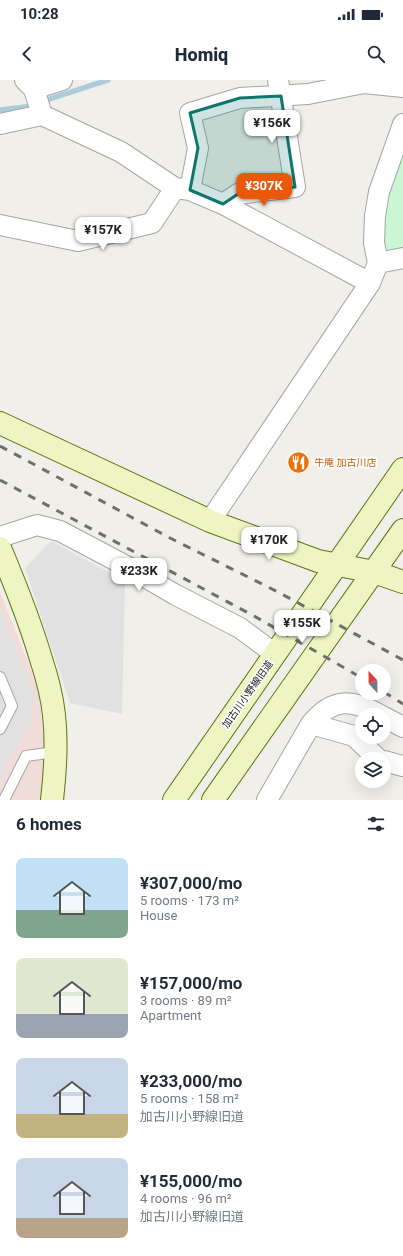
<!DOCTYPE html>
<html lang="en">
<head>
<meta charset="utf-8">
<style>
	:root { --surface:#fff; --page:#f2f2f3; --text:#1f2937; --muted:#747a83; --accent:#ea580c }
	body { margin:0; font-family:Roboto,"Noto Sans JP",sans-serif; background:var(--page); color:var(--text); height:100vh; display:flex; flex-direction:column; font-size:15px; white-space:nowrap }
	* { box-sizing:border-box; margin:0 }
	p { font-size:13px; color:var(--muted) }
	.icon { flex:none; width:22px; height:22px; fill:none; stroke:currentColor; stroke-width:2; stroke-linecap:round; stroke-linejoin:round }
	.map { position:relative; height:720px; overflow:hidden }
	.details { display:flex; flex-direction:column; background:var(--surface); flex:1 }
	.details>* { flex:none }
	.needle { width:26px; rotate:338deg }
	.tools { position:absolute; left:355px; top:584px; display:grid; gap:8px }
	.tools a { display:grid; place-items:center; width:36px; height:36px; border-radius:50%; background:var(--surface); box-shadow:0 4px 16px #0002; font-size:20px }
	.price { position:absolute; translate:-50% -34px; padding:0 9px; border-radius:8px; background:#fff; color:#222; font-size:13px; line-height:26px; filter:drop-shadow(0 1px 2px #0008) }
	.price::after { content:''; position:absolute; left:50%; top:24px; width:12px; height:9px; margin-left:-6px; background:inherit; clip-path:polygon(0 0,100% 0,50% 100%) }
	.price.current { background:var(--accent); color:#fff }
	ul { padding:0; list-style:none }
	li { display:flex; align-items:center; gap:12px; height:100px; padding:0 16px }
	li span { display:grid; place-items:center; flex:none; width:112px; height:80px; border-radius:8px; color:#555 }
	li>.icon { margin-inline-start:auto }
	span .icon { width:48px; height:48px; fill:#fffc; stroke-width:1 }
	li b { font-size:17px }
	h2 { display:flex; justify-content:space-between; align-items:center; height:48px; padding:0 16px; font-size:17px }
	.status { display:flex; justify-content:space-between; align-items:center; height:28px; padding:0 20px; background:var(--surface); direction:ltr }
	.status svg { height:11px; fill:currentColor }
	header { display:flex; justify-content:space-between; align-items:center; height:52px; padding:0 16px; background:var(--surface); font-size:18px; font-weight:800 }
	.map>svg:first-child { display:block }
</style>
</head>
<body>
<div class="status"><b>10:28</b><svg viewBox="0 0 49 12"><path d="M0 12V9h3v3zM5 12V6h3v6zM10 12V3h3v9zM15 12V0h3v12zM26 1h20v11H26zM47 4h2v5h-2z"/></svg></div>
<header><svg class="icon" aria-label="back" viewBox="0 0 24 24"><path d="M15 5l-7 7 7 7"/></svg>Homiq<svg class="icon" aria-label="search" viewBox="0 0 24 24"><circle cx="10" cy="10" r="6"/><path d="M15 15l6 6"/></svg></header>
<div class="map">
<svg width="403" height="720" viewBox="0 0 403 720">
	<rect width="100%" height="100%" fill="#f1efe9"/>
	<path fill="#f0ddda" d="M0 512 39 609 47 694 42 720H0Z"/>
	<path fill="#cbf6d3" d="M403 69V169L391 172 383 165 386 120Z"/>
	<path fill="#e1e1e1" d="M51 461 125 501 122 634 70 623 25 488Z
		M0 528 34 617 31 641 0 697Z"/>
	<g fill="none" stroke-linecap="round" stroke-linejoin="round">
		<path stroke="#adccda" stroke-width="5.5" d="M0 30 25 27 108 0"/>
		<defs>
			<path id="lane" d="M0 597 12 626 0 649
				M4 720 26 676 55 672"/>
			<path id="street" d="M25 0 34 9 42 35
				M34 9 62 0
				M0 44 42 35 121 72 175 108 190 110 223 124 370 203
				M190 110 198 68 190 33 240 18 308 14 364 3 403 7
				M223 124 238 114 295 107 278 0
				M0 145 78 161 152 143 175 108
				M378 183 403 178
				M210 441 370 203 378 183 374 163 375 136 379 112 403 44
				M0 457 37 445 60 451 130 488 174 514 240 548 275 574
				M384 637 403 647
				M311 644 354 656 378 679
				M384 681 403 686
				M267 720 311 644C333 617 352 619 380 635"/>
			<path id="secondary" d="M0 343 210 441 318 481 374 492 403 502
				M0 468C15 504 30 541 41 579 47 597 52 616 54 635 57 661 55 694 52 720
				M174 720 403 389
				M213 720 403 450"/>
		</defs>
		<use href="#lane" stroke="#a5a5a5" stroke-width="12"/>
		<use href="#street" stroke="#a5a5a5" stroke-width="22"/>
		<use href="#secondary" stroke="#5e720f" stroke-width="24"/>
		<use href="#lane" stroke="#fff" stroke-width="10"/>
		<use href="#street" stroke="#fff" stroke-width="20"/>
		<use href="#secondary" stroke="#eef5c3" stroke-width="22"/>
		<path stroke="#6f6f6f" stroke-width="3" stroke-dasharray="8 8" stroke-linecap="butt" d="M0 366 170 458 278 512 403 580
			M0 400 254 536 362 598
			M384 612 403 624"/>
	</g>
	<path fill="#0f766e" fill-opacity="0.2" stroke="#0f766e" stroke-width="3" stroke-linejoin="round" d="M281 16 295 107 238 114 223 124 190 110 198 68 190 33 240 18Z"/>
	<defs>
		<symbol id="restaurant-disc" viewBox="-11 -11 22 22"><circle r="9.5" fill="#e8710a" stroke="#fff"/><path d="M-5-6h1v4h1v-4h1v4h1v-4h1v5L-1.5 .5V6h-2V.5L-5-1ZM5-6V6H3V1.5H1.5Q1.5-4 5-6Z" fill="#fff"/></symbol>
	</defs>
	<g fill-rule="evenodd">
		<use href="#restaurant-disc" x="286" y="370" width="25" height="25"/>
	</g>
	<g text-anchor="middle" stroke-width="3" stroke-linejoin="round" paint-order="stroke">
		<g font-size="10" fill="#c56008" stroke="#fff" text-anchor="start">
			<text x="314" y="386">牛庵 加古川店</text>
		</g>
		<g font-size="10" fill="#212121" stroke="#fff">
			<text transform="translate(247 614) rotate(-55)" y="4">加古川小野線旧道</text>
		</g>
	</g>
</svg>
<div class="tools">
<a><svg class="needle" viewBox="-14 -14 28 28"><path d="M0-13l5 13h-10z" fill="#e53935"/><path d="M0 13l5-13h-10z" fill="#747a83"/></svg></a>
<a><svg class="icon" aria-label="locate" viewBox="0 0 24 24"><circle cx="12" cy="12" r="6"/><path d="M12 2v4M12 18v4M2 12h4M18 12h4"/></svg></a>
<a><svg class="icon" aria-label="layers" viewBox="0 0 24 24"><path d="M12 4l9 5-9 5-9-5zM3 14l9 5 9-5"/></svg></a>
</div>
<b class="price" style="left:272px;top:64px">¥156K</b>
<b class="price current" style="left:264px;top:127px">¥307K</b>
<b class="price" style="left:103px;top:171px">¥157K</b>
<b class="price" style="left:269px;top:481px">¥170K</b>
<b class="price" style="left:139px;top:512px">¥233K</b>
<b class="price" style="left:302px;top:564px">¥155K</b>
</div>
<section class="details">
<h2>6 homes<svg class="icon" aria-label="filters" viewBox="0 0 24 24"><path d="M4 7h16M4 17h16"/><circle cx="9" cy="7" r="2"/><circle cx="15" cy="17" r="2"/></svg></h2>
<ul>
<li><span style="background:linear-gradient(#bfe0f5 65%,#7fa58c 0)"><svg class="icon" aria-label="home" viewBox="0 0 24 24"><path d="M3 11l9-7 9 7M6 9v11h12V9"/></svg></span><div><b>¥307,000/mo</b><p>5 rooms · 173 m²</p><p>House</p></div></li>
<li><span style="background:linear-gradient(#dfe7d0 70%,#9aa5b1 0)"><svg class="icon" aria-label="home" viewBox="0 0 24 24"><path d="M3 11l9-7 9 7M6 9v11h12V9"/></svg></span><div><b>¥157,000/mo</b><p>3 rooms · 89 m²</p><p>Apartment</p></div></li>
<li><span style="background:linear-gradient(#c9d6e8 70%,#c2b280 0)"><svg class="icon" aria-label="home" viewBox="0 0 24 24"><path d="M3 11l9-7 9 7M6 9v11h12V9"/></svg></span><div><b>¥233,000/mo</b><p>5 rooms · 158 m²</p><p>加古川小野線旧道</p></div></li>
<li><span style="background:linear-gradient(#c9d6e8 75%,#b9a48a 0)"><svg class="icon" aria-label="home" viewBox="0 0 24 24"><path d="M3 11l9-7 9 7M6 9v11h12V9"/></svg></span><div><b>¥155,000/mo</b><p>4 rooms · 96 m²</p><p>加古川小野線旧道</p></div></li>
</ul>
</section>
</body>
</html>
